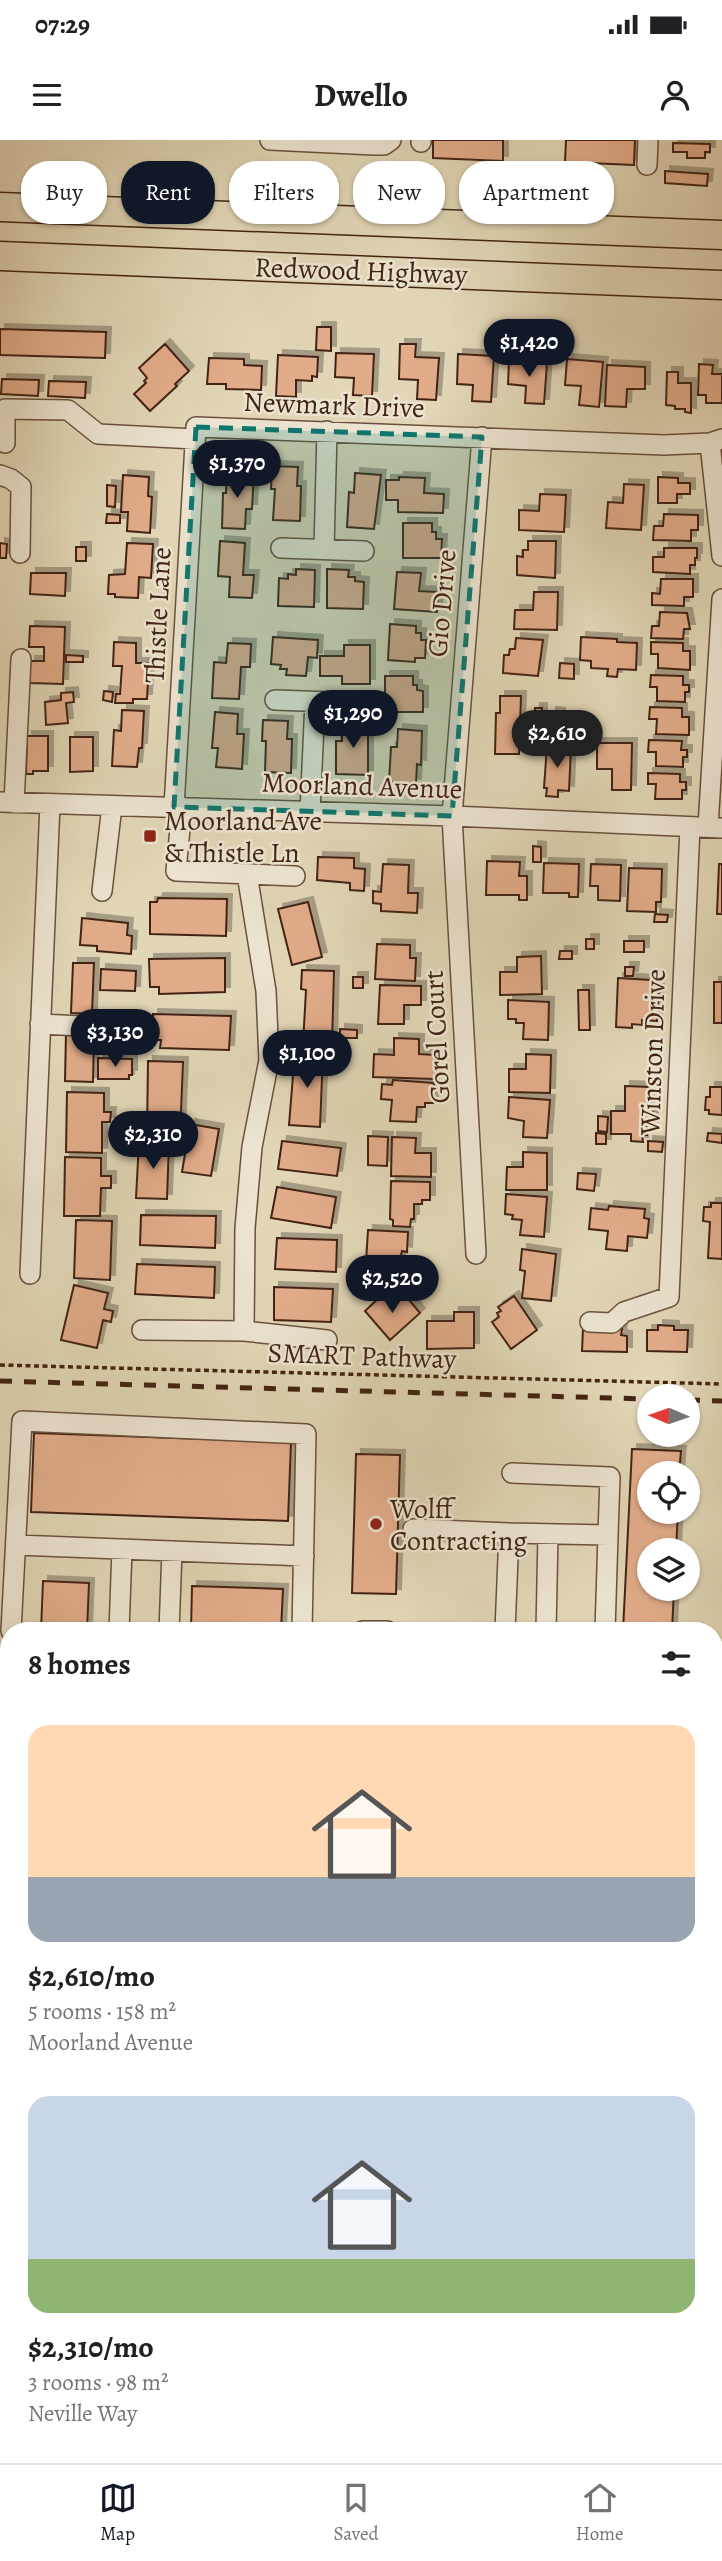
<!DOCTYPE html>
<html lang="en">
<head>
<meta charset="utf-8">
<style>
	:root { --surface:#fff; --page:#f6f6f6; --text:#202124; --muted:#757577; --line:#e0e0e0; --accent:#111827 }
	body { margin:0; font-family:Alegreya,serif; background:var(--page); color:var(--text); height:100vh; display:flex; flex-direction:column; font-size:26px; white-space:nowrap }
	* { box-sizing:border-box; margin:0 }
	p { font-size:23px; color:var(--muted) }
	.icon { flex:none; width:38px; height:38px; fill:none; stroke:currentColor; stroke-width:2; stroke-linecap:round; stroke-linejoin:round }
	.map { position:relative; flex:1; overflow:hidden }
	.sheet { position:absolute; left:0px; top:1482px; width:723px; height:842px; display:flex; flex-direction:column; background:var(--surface); border-radius:28px 28px 0 0; box-shadow:0 2px 5px #0004 }
	.sheet>* { flex:none }
	.top-card { position:absolute; left:21px; top:21px; width:681px; height:63px; display:flex; gap:14px }
	.needle { width:46px; rotate:272deg }
	.controls { position:absolute; left:637px; top:1244px; display:grid; gap:14px }
	.controls a { display:grid; place-items:center; width:63px; height:63px; border-radius:50%; background:var(--surface); box-shadow:0 2px 5px #0004; font-size:35px }
	.price { position:absolute; translate:-50% -60px; padding:0 16px; border-radius:24px; background:var(--accent); color:#fff; font-size:23px; line-height:46px; filter:drop-shadow(0 2px 4px #0008) }
	.price::after { content:''; position:absolute; left:50%; top:42px; width:21px; height:16px; margin-left:-10px; background:inherit; clip-path:polygon(0 0,100% 0,50% 100%) }
	.price.on { background:#222; color:#fff }
	ul { padding:0; list-style:none }
	li { display:grid; align-content:center; gap:14px; height:371px; padding:0 28px }
	li span { display:grid; place-items:center; height:217px; border-radius:21px; color:#555 }
	li>.icon { margin-inline-start:auto }
	span .icon { width:126px; height:126px; fill:#fffc; stroke-width:1 }
	li b { font-size:30px }
	h2 { display:flex; justify-content:space-between; align-items:center; height:84px; padding:0 28px; font-size:30px }
	.pill { padding:0 24px; border-radius:28px; background:var(--surface); box-shadow:0 2px 5px #0004; font-size:24px; line-height:63px }
	.pill.on { background:var(--accent); color:#fff }
	.status { display:flex; justify-content:space-between; align-items:center; height:49px; padding:0 35px; background:var(--surface); direction:ltr }
	.status svg { height:19px; fill:currentColor }
	header { display:flex; justify-content:space-between; align-items:center; height:91px; padding:0 28px; background:var(--surface); font-size:32px; font-weight:700 }
	.tab-bar { display:flex; justify-content:space-around; align-items:center; height:98px; border-top:2px solid var(--line); background:var(--surface); font-size:19px; color:var(--muted) }
	.tab-bar a { display:grid; justify-items:center; gap:4px }
	.tab-bar .on { color:var(--accent) }
	.map>svg:first-child { display:block }
</style>
</head>
<body>
<div class="status"><b>07:29</b><svg viewBox="0 0 49 12"><path d="M0 12V9h3v3zM5 12V6h3v6zM10 12V3h3v9zM15 12V0h3v12zM26 1h20v11H26zM47 4h2v5h-2z"/></svg></div>
<header><svg class="icon" aria-label="menu" viewBox="0 0 24 24"><path d="M4 6h16M4 12h16M4 18h16"/></svg>Dwello<svg class="icon" aria-label="person" viewBox="0 0 24 24"><circle cx="12" cy="8" r="4"/><path d="M4 21q1-7 8-7t8 7"/></svg></header>
<div class="map">
<svg width="722" height="2323" viewBox="0 0 722 2323">
	<defs>
		<filter id="shadow"><feDropShadow dx="5" dy="-5" stdDeviation="0" flood-color="#0004"/></filter>
	</defs>
	<rect width="100%" height="100%" fill="#e1d6b6"/>
	<filter id="stains"><feTurbulence type="fractalNoise" baseFrequency=".00286" numOctaves="4"/><feColorMatrix values="0 0 0 0 .2 0 0 0 0 .09 0 0 0 0 .02 0 0 0 .5 -.17"/></filter>
	<radialGradient id="worn" r=".72"><stop offset=".6" stop-color="#630" stop-opacity="0"/><stop offset="1" stop-color="#630" stop-opacity=".3"/></radialGradient>
	<path fill="#e2ac8a" stroke="#432413" stroke-width="2" filter="url(#shadow)" d="M433 0H503V21L433 18Z
		M566 0H635L634 25 565 22Z
		M673 3 710 4V12H705V18H687V12H673Z
		M665 31 708 34 707 46 665 43Z
		M317 187H331V211L316 210Z
		M0 189 106 192 105 218 0 215Z
		M165 204 189 231 175 244 177 246 150 271 134 254 146 243 144 241 147 238 139 228Z
		M400 204H416L415 217 439 218 436 260 417 259 418 240 399 239Z
		M336 213 374 214 372 256 353 255 354 238 335 237Z
		M458 214 494 216 491 262 472 261 473 245 457 244Z
		M278 215 318 217 317 237 312 236V241L296 240V257L276 256Z
		M209 218 244 219V225L262 226 261 250 226 249V244H207Z
		M567 219 603 222 599 267 579 265 581 246 565 245Z
		M509 221 547 223 544 264 525 263 526 246 508 244Z
		M699 224 713 225 712 234H722V263H706V255H698Z
		M607 225 645 227V249H627L626 267 605 266Z
		M667 232H678V243H691V273L685 272V269H675V266L666 265Z
		M2 239 39 240 38 256 1 254Z
		M49 241 86 242 85 258 48 256Z
		M272 326 298 327 297 346H301L300 381 273 380 275 349H271Z
		M227 332 254 333 252 369H246L245 389 222 388 223 353H226Z
		M355 333 381 335 374 389 347 387 349 352 354 353Z
		M123 335 149 337 148 356 152 357 150 393 127 391 128 372H121Z
		M399 337 425 338 424 353 444 354 443 373 398 372V360H386V340H399Z
		M658 337 678 338V343H690V354H677V363H658Z
		M624 344 644 345 641 390 606 388 608 362 623 363Z
		M107 345 116 346 115 367 107 366Z
		M540 354 566 355 564 392 519 390V370L539 371Z
		M107 374 120 375V383H106Z
		M664 374 698 375V390H691V401L653 400 654 386H663Z
		M403 383H432V392H436V399H442L441 418H403Z
		M220 401 245 403 243 435H254L252 458 229 457 230 437 218 436Z
		M528 401H556L555 438 517 435V416L523 417V410H528Z
		M0 403 7 404 6 418H0Z
		M127 403 153 404 151 438 139 437 138 458 115 457V454H108L109 435 125 434Z
		M76 407H86V421H76Z
		M664 408H697V418H695V425H690V434L653 432V417H664Z
		M296 429 315 430 314 467 278 466 279 438 288 439V434L296 435Z
		M327 429 349 430 348 437H355V441L364 442 363 469 327 468Z
		M397 432 421 433 419 451 438 452 437 472 394 469Z
		M31 433H66L65 456 30 454Z
		M661 439H693V457H684V466L652 465V453L660 454Z
		M534 452H558L557 490 514 489 515 470H533Z
		M660 472 687 473 690 489H684L683 499 651 498 652 486H659Z
		M390 484 416 486V493H421V500H426L425 518H415V522L388 520Z
		M30 486 65 487 63 544 29 543 30 521H44V507H29Z
		M273 497 318 500 317 518 308 517 306 536 286 535 287 529H280L281 525 271 524Z
		M581 497 617 499V502L637 503 636 530 618 529 617 537 607 536 608 529 591 528V521L580 520Z
		M516 498 543 500 538 536 503 533 504 515H509L510 509H515Z
		M114 502 136 503V523H149L147 559H133V563H115L116 554H120L122 526H113Z
		M651 502 683 503V511H690V530L658 528V514H651Z
		M228 503 251 504 250 527H241L239 559 212 558 214 522 226 523Z
		M344 505H370V544H342V536H320V516H344Z
		M66 515 83 516V522H66Z
		M560 523 574 524V539L559 538Z
		M651 535 683 536V545H689V552H685V562L657 561V547H650Z
		M385 536H413V545H417V550L423 551V572H385Z
		M104 551 113 552 112 562 103 560Z
		M73 552 74 562 66 563 68 583 46 585 45 562 61 560V553Z
		M500 556H521L519 614H495L496 573H500Z
		M650 567 682 568V577H689V595L656 594 657 579H649Z
		M535 568H542V579H534Z
		M122 570 144 571 142 608H139L137 627 112 626 114 590 121 591Z
		M215 572 238 574 237 594H244L242 629 216 627 218 608H212Z
		M551 572 560 573V582H551Z
		M263 580 288 581 287 599H292L291 633 265 632 266 601H262Z
		M342 582 368 583V635L336 634V601H342Z
		M398 589 422 591 421 625 417 624 416 644 389 642 391 607H397Z
		M27 596H48V631H33V634H26Z
		M70 597H93V631L70 632Z
		M649 600 682 601 681 610H687V617H683V627L656 626V612H648Z
		M597 603H632L631 650H612V629H597Z
		M547 606 571 607 569 651 558 650V657L546 656 547 648H544Z
		M648 633 680 634V642H686V650H682V659H655L656 644H648Z
		M533 706 541 707V722H533Z
		M318 717 354 718V728L365 729 364 751 350 750V743L317 740Z
		M487 721 520 722 519 736H527V760H519V755H486Z
		M544 723 579 724 578 757H569V753H543Z
		M383 724 409 725 408 753H418L417 773 381 771V764L373 763V751L381 752Z
		M591 724 621 725 620 761 598 760V746H590Z
		M719 724H722V774H717Z
		M629 728 662 729 661 762H656V772L627 771Z
		M158 758 227 759 226 796 150 794V762H157Z
		M308 762 322 817 292 825 278 769Z
		M655 774 668 775 667 782H654Z
		M82 778 128 783 127 795 132 796 131 814 97 811V806L80 805Z
		M586 799H594V809H586Z
		M624 801H644V812H624Z
		M377 804 410 805V818H416L415 841 375 839Z
		M560 811H572V819H559Z
		M541 816 542 854 500 855V832H517V817Z
		M225 818V852L159 854V847H150L149 819Z
		M73 823H94L92 874 71 873Z
		M625 827H634L633 836H625Z
		M101 829 136 831 135 851 100 850Z
		M302 830 334 831 332 905 303 904 306 850 301 849Z
		M353 837H363V848H353Z
		M618 838 651 840V849H659L657 881 642 880V885L632 884V888L616 887Z
		M714 842H722V883H714Z
		M380 845 421 846V865H404V884H378Z
		M578 850H589L590 890H579Z
		M508 860 549 862 548 900 523 899 524 883H516V879H508Z
		M153 874 231 876 229 910 160 908 161 900H153Z
		M340 889 357 890V898H340Z
		M66 893 94 894 93 942 65 941Z
		M394 898 419 899V914L435 915V939L373 937 374 914 394 915Z
		M295 911 323 913 320 987 289 985Z
		M526 914 551 915 550 953 509 952V929H526Z
		M98 918 132 919V935H129V939H98Z
		M148 921 183 922 180 997 147 994Z
		M393 940 434 943 433 963H425V967H417L416 982 390 981 392 960 381 959 382 944 392 945Z
		M625 946 650 947 649 972H653V987H647V995H642L643 1002 631 1001V994H611V971H625Z
		M710 947H722V975L709 974V970H705L706 957H710Z
		M67 952 104 953V972H111L110 982H102V1013L66 1012Z
		M509 957 550 960 547 998 523 997 524 981 508 978Z
		M598 976 608 977 607 992 598 991Z
		M190 984 219 989 211 1036 182 1032Z
		M596 993 606 994V1004H596Z
		M708 993 722 994V1003L707 1001Z
		M368 996 388 997 387 1026 368 1025Z
		M392 997 416 998 415 1013H431V1037L391 1036Z
		M282 1001 341 1008 337 1036 278 1029Z
		M648 1001 663 1002 662 1012 648 1011Z
		M139 1002 169 1003 167 1059 136 1058Z
		M523 1012 547 1013V1050H506L507 1027H523Z
		M65 1017 101 1018V1036H111V1048H101L100 1076H64Z
		M578 1033 596 1034 594 1051 577 1049Z
		M391 1041 430 1042V1060H422V1064H414V1079H411L410 1087 393 1086V1080L390 1079Z
		M277 1047 336 1057 331 1088 271 1078Z
		M506 1054 547 1057 544 1097 520 1095 522 1080 512 1079 513 1075 505 1074Z
		M711 1063H722V1119L708 1118 710 1082 703 1081 704 1067H711Z
		M609 1066 645 1069 644 1078 649 1079 647 1098 628 1096 627 1111 606 1109 608 1091 589 1089 591 1068 608 1070Z
		M141 1075 216 1076 215 1108 140 1105Z
		M76 1080 112 1081 110 1140 74 1138Z
		M368 1090 408 1092 407 1112 402 1111 399 1124 366 1122Z
		M277 1098 337 1100 336 1132 275 1129Z
		M522 1109 556 1114 551 1161 522 1158 525 1131 520 1130Z
		M137 1124 215 1127 214 1158 135 1154Z
		M74 1145 108 1153 104 1169 113 1171 111 1182 103 1180 97 1208 61 1200Z
		M274 1147 333 1149 331 1182 274 1180Z
		M382 1155 392 1166 405 1155 420 1173 390 1200 365 1171Z
		M514 1156 537 1190 511 1209 492 1182 499 1177 497 1173 501 1171 498 1167Z
		M454 1172H474V1208L427 1209V1181H454Z
		M658 1185 674 1186V1190H688L687 1212 647 1211V1190H658Z
		M583 1188 622 1189 621 1195 627 1196V1212L582 1211Z
		M34 1293 291 1302 288 1381 31 1372Z
		M632 1309 681 1311 679 1334H649V1372H678L676 1410H649V1449H674L672 1491H623Z
		M356 1314 400 1315 396 1454 352 1453Z
		M43 1441 89 1443 87 1491H41Z
		M192 1446 283 1449 281 1491H191Z
		M0 1816 9 1817V1862H0Z
		M722 1845V1941H719Z
		M0 1896 9 1897V2114L3 2286H0Z
		M258 2315H280L279 2323H258Z
		M0 2320 85 2323H0Z"/>
	<g fill="none" stroke-linecap="round" stroke-linejoin="round">
		<defs>
			<path id="minor" d="M270 0 374 5H384L391 0
				M421 2V0
				M647 25 648 0
				M5 303V269L68 270 98 294 195 299
				M710 303 722 416
				M0 335 11 339 21 347 20 413
				M281 408 364 411
				M324 409 327 291
				M275 560 359 563
				M0 662 452 676 722 688
				M14 663 21 519
				M174 667 196 287 664 305 710 303 722 299
				M182 667 176 731 295 736
				M310 672 315 562
				M708 687 722 459
				M102 751 112 666
				M40 884 124 888
				M476 1114 452 676 482 297
				M30 1134 50 664
				M590 1182 612 1183 624 1172 669 1157 690 687
				M142 1190 244 1191 245 1088 252 1007 269 920 266 851 247 734
				M244 1191 327 1200
				M512 1333 610 1337 608 1395
				M413 1389 509 1393 505 1491
				M509 1393 608 1395 605 1491
				M16 1405 304 1416
				M11 1491 22 1281 306 1294 302 1491
				M119 1491 122 1409
				M169 1491 172 1411
				M363 1491H387
				M546 1491 548 1394
				M0 1704 9 1540
				M0 1776H9
				M714 1802H722
				M0 1874H9
				M0 2304 9 2305"/>
			<path id="highway" d="M0 67 722 95
				M0 116 722 145"/>
		</defs>
		<use href="#minor" stroke="#6a503c" stroke-width="22"/>
		<use href="#highway" stroke="#432413" stroke-width="31"/>
		<path stroke="#432413" stroke-width="3.5" stroke-dasharray="5 3.5" stroke-linecap="butt" d="M0 1225 722 1244"/>
		<use href="#minor" stroke="#ece4d0" stroke-width="19"/>
		<use href="#highway" stroke="#e1d6b6" stroke-width="28"/>
		<path stroke="#432413" stroke-width="5" stroke-dasharray="12 12" stroke-linecap="butt" d="M0 1241 649 1259
			M688 1260 722 1261"/>
	</g>
	<path fill="#0f766e" fill-opacity="0.2" stroke="#0f766e" stroke-width="5" stroke-dasharray="14 9" stroke-linejoin="round" d="M196 287 482 297 452 676 174 667Z"/>
	<g fill="#8f2418" stroke="#ece4d0" stroke-width="2.5">
		<rect x="143" y="689" width="14" height="14" rx="3.5"/>
		<circle cx="376" cy="1384" r="7"/>
	</g>
	<g text-anchor="middle" stroke-width="5" stroke-linejoin="round" paint-order="stroke">
		<g font-size="28" fill="#432413" stroke="#ece4d0">
			<text transform="translate(361 130) rotate(2)" y="10">Redwood Highway</text>
			<text transform="translate(334 264) rotate(2)" y="10">Newmark Drive</text>
			<text transform="translate(441 463) rotate(-85)" y="10">Gio Drive</text>
			<text transform="translate(157 475) rotate(-87)" y="10">Thistle Lane</text>
			<text transform="translate(362 645) rotate(2)" y="10">Moorland Avenue</text>
			<text transform="translate(436 897) rotate(-93)" y="10">Gorel Court</text>
			<text transform="translate(652 912) rotate(-88)" y="10">Winston Drive</text>
			<text transform="translate(362 1215) rotate(2)" y="10">SMART Pathway</text>
		</g>
		<g font-size="28" fill="#432413" stroke="#ece4d0" text-anchor="start">
			<text x="164" y="690">Moorland Ave<tspan x="164" dy="32">&amp; Thistle Ln</tspan></text>
			<text x="390" y="1378">Wolff<tspan x="390" dy="32">Contracting</tspan></text>
		</g>
	</g>
	<rect width="100%" height="100%" filter="url(#stains)"/>
	<rect width="100%" height="100%" fill="url(#worn)"/>
</svg>
<div class="controls">
<a><svg class="needle" viewBox="-14 -14 28 28"><path d="M0-13l5 13h-10z" fill="#e53935"/><path d="M0 13l5-13h-10z" fill="#757577"/></svg></a>
<a><svg class="icon" aria-label="locate" viewBox="0 0 24 24"><circle cx="12" cy="12" r="6"/><path d="M12 2v4M12 18v4M2 12h4M18 12h4"/></svg></a>
<a><svg class="icon" aria-label="layers" viewBox="0 0 24 24"><path d="M12 4l9 5-9 5-9-5zM3 14l9 5 9-5"/></svg></a>
</div>
<b class="price" style="left:529px;top:239px">$1,420</b>
<b class="price" style="left:237px;top:360px">$1,370</b>
<b class="price" style="left:353px;top:610px">$1,290</b>
<b class="price on" style="left:557px;top:630px">$2,610</b>
<b class="price" style="left:115px;top:929px">$3,130</b>
<b class="price" style="left:307px;top:950px">$1,100</b>
<b class="price" style="left:153px;top:1031px">$2,310</b>
<b class="price" style="left:392px;top:1175px">$2,520</b>
<div class="top-card">
<a class="pill">Buy</a>
<a class="pill on">Rent</a>
<a class="pill">Filters</a>
<a class="pill">New</a>
<a class="pill">Apartment</a>
</div>
<section class="sheet">
<h2>8 homes<svg class="icon" aria-label="filters" viewBox="0 0 24 24"><path d="M4 7h16M4 17h16"/><circle cx="9" cy="7" r="2"/><circle cx="15" cy="17" r="2"/></svg></h2>
<ul>
<li><span style="background:linear-gradient(#ffd9b3 70%,#9aa5b1 0)"><svg class="icon" aria-label="home" viewBox="0 0 24 24"><path d="M3 11l9-7 9 7M6 9v11h12V9"/></svg></span><div><b>$2,610/mo</b><p>5 rooms · 158 m²</p><p>Moorland Avenue</p></div></li>
<li><span style="background:linear-gradient(#c9d6e8 75%,#8fb573 0)"><svg class="icon" aria-label="home" viewBox="0 0 24 24"><path d="M3 11l9-7 9 7M6 9v11h12V9"/></svg></span><div><b>$2,310/mo</b><p>3 rooms · 98 m²</p><p>Neville Way</p></div></li>
</ul>
</section>
</div>
<nav class="tab-bar">
<a class="on"><svg class="icon" aria-label="map" viewBox="0 0 24 24"><path d="M3 6l6-2 6 2 6-2v14l-6 2-6-2-6 2zM9 4v14M15 6v14"/></svg>Map</a>
<a><svg class="icon" aria-label="saved" viewBox="0 0 24 24"><path d="M7 4h10v16l-5-4-5 4z"/></svg>Saved</a>
<a><svg class="icon" aria-label="home" viewBox="0 0 24 24"><path d="M3 11l9-7 9 7M6 9v11h12V9"/></svg>Home</a>
</nav>
</body>
</html>
